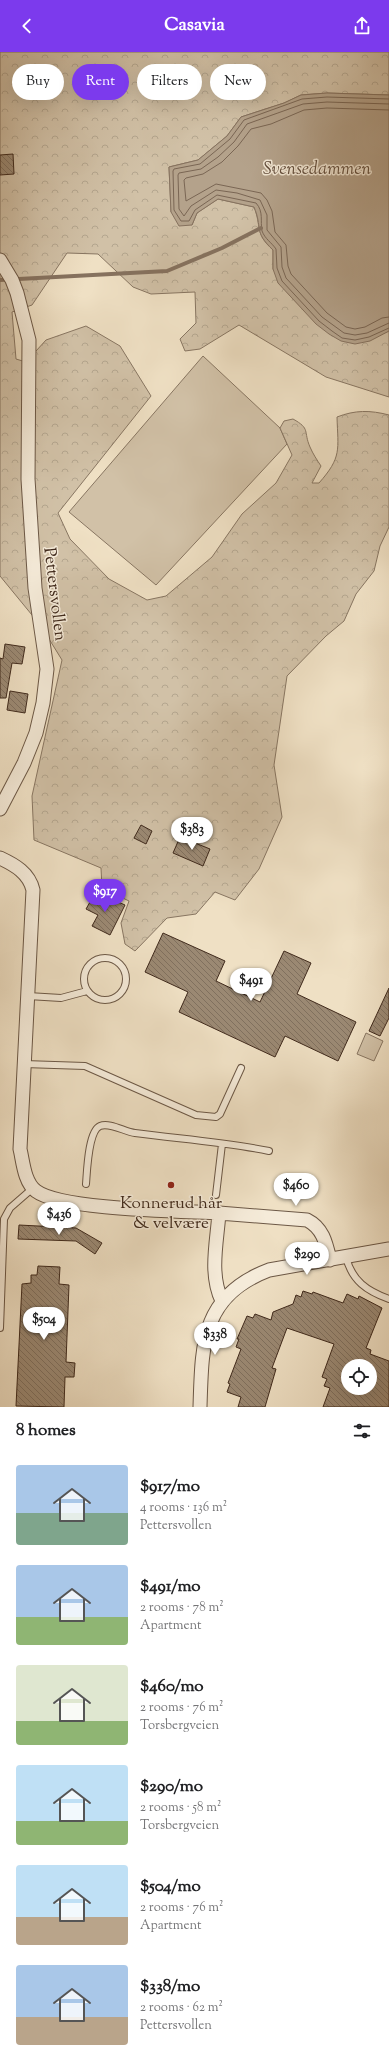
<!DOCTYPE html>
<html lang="en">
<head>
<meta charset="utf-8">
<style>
	:root { --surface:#fff; --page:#f6f6f6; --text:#202124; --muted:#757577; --accent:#7c3aed }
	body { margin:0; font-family:"Sorts Mill Goudy",serif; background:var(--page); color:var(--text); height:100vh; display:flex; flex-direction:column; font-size:15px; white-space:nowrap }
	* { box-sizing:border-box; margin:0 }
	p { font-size:13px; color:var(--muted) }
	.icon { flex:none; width:22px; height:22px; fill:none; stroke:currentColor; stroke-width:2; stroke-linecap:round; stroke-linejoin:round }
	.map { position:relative; height:1355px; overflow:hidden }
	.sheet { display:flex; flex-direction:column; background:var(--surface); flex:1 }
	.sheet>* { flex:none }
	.banner { position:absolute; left:12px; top:12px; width:365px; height:36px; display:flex; gap:8px }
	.fabs { position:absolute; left:341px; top:1307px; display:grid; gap:8px }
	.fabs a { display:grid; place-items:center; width:36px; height:36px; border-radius:50%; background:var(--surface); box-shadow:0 4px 16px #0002; font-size:20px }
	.price { position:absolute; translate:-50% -34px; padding:0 9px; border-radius:14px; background:#fff; color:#222; font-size:13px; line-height:26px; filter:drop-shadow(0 1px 2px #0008) }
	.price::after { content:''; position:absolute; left:50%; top:24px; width:12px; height:9px; margin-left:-6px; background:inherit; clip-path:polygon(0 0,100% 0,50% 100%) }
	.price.active { background:var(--accent); color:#fff }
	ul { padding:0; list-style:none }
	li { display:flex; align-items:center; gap:12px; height:100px; padding:0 16px }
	li span { display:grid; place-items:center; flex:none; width:112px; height:80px; border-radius:4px; color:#555 }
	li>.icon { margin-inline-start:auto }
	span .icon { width:48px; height:48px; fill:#fffc; stroke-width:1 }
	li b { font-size:17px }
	h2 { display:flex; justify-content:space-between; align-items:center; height:48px; padding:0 16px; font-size:17px }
	.chip { padding:0 14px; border-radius:18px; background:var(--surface); box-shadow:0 4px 16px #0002; font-size:14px; line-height:36px }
	.chip.active { background:var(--accent); color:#fff }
	header { display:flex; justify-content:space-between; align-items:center; height:52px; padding:0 16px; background:var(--accent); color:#fff; font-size:18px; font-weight:700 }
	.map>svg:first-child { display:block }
</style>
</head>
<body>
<header><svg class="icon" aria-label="back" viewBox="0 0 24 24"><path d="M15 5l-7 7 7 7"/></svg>Casavia<svg class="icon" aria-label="share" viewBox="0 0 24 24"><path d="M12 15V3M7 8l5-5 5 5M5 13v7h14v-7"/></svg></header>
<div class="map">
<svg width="389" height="1355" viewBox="0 0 389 1355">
	<defs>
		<pattern id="forest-crowns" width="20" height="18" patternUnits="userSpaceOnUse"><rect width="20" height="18" fill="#d1c1a7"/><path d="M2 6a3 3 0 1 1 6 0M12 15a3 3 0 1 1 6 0" fill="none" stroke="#b4a68f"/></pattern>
		<pattern id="building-back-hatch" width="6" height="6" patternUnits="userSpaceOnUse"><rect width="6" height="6" fill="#9b8973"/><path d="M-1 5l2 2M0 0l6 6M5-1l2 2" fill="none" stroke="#80705e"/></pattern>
	</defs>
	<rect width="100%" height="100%" fill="#efe0c4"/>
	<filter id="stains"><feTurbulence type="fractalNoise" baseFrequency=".005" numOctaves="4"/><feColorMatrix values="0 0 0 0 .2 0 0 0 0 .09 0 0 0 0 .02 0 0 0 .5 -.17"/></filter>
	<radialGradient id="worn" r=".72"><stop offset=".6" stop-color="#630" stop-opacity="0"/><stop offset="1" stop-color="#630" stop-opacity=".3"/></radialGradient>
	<path fill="#d1c1a7" stroke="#887662" d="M203 304 280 376 287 392 156 533 69 460Z
		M366 981 383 989 374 1009 357 1002Z"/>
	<path fill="url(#forest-crowns)" stroke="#887662" d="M0 0H389V43L327 41 301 43 284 51 241 65 227 84 198 108 169 115 171 160 192 173 197 161 218 147 254 155C262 175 254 181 273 198V217L292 246 304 257 380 283 389 279V345L326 325 239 273 200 297 185 299 180 287 196 271 195 240 151 242 133 235 98 202 67 201 32 253 12 260 16 307 26 310 46 288 86 274 120 294 151 344 58 461 70 487 109 527 147 548 166 544 212 505 242 462 276 431 292 403 280 376 284 369 293 367C311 377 303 379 310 395 313 402 317 408 321 414L312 431H319C342 405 338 398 337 365 355 358 370 358 389 363V475L380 494 374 519 356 542 344 569 326 584 287 624 274 713 282 765 259 817 235 848 215 840 196 862 167 866 135 899 125 892 121 871 129 849 102 836 101 816 34 788 32 744 62 608 41 574 0 524Z"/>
	<path fill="#b4a28b" stroke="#86725f" d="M327 41 389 43V279L370 289 355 292 341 289 329 282 316 272 278 231 273 217V198C253 179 263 176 254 155L218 147 197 161 192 173 179 174 171 160 169 115 198 108 227 84 241 65 284 51 301 43Z"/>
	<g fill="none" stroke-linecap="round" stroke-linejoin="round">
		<path stroke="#7a6654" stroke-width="1" d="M389 47 327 45 302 47 244 68 230 87 200 112 174 117 173 119 174 158 181 169H189L195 158 217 143 256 151C264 160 260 169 262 179 265 187 272 191 276 197L277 216 282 229 319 269 332 279 342 286 355 288 369 285 389 276
			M389 52 327 50 303 52 247 72 234 90 218 105 201 117 179 121 178 123 179 157 184 164 191 154 216 138 237 141 260 148 267 163V178L281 195 282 215 286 226 322 265 344 281 355 283 367 281 389 271
			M389 58 327 56 304 58 271 72 251 77 238 94 222 110 203 122 186 126 184 128 186 149 216 132 261 141 267 148 272 159 275 180 286 193 288 214 291 222 327 261 346 275 355 277 365 275 382 266 389 265"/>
		<path stroke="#86725f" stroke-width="4" d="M0 228 167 219 222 196 261 176"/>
	</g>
	<path fill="url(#building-back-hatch)" stroke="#402a1c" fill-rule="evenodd" d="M13 102 14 122 0 123V103Z
		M5 592 25 595 22 612 12 611 6 646H0V606L3 607Z
		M10 639 28 642 25 661 7 658Z
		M141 773 152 779 146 792 134 786Z
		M180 785 210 797 203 814 173 801Z
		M94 843 105 849 107 845 125 853 110 883 92 874 98 863 86 857Z
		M163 881 225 909 216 929 260 950 284 899 311 911 297 942 356 970 338 1009 285 984 275 1005 179 960 188 940 145 920Z
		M389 936V966L380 984 369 979Z
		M19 1173 76 1176 102 1191 95 1202 76 1189 18 1187Z
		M38 1214 60 1215 59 1232 69 1233 66 1310 75 1311 74 1325H65L64 1355 16 1354 22 1232 31 1231V1223H37Z
		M303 1239 312 1242 313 1240 343 1251 347 1242 358 1247 359 1244 382 1256 366 1296 371 1298 370 1302 389 1309V1355H323L330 1336 324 1334 327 1327 322 1325 334 1292 287 1276 272 1316 276 1317 265 1355H238L241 1345 227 1340 230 1332 228 1331 241 1297 236 1295 239 1287H237L247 1264 253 1266 255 1262 271 1268 273 1260 293 1252 296 1243 301 1245ZM348 1314H370V1336H348Z"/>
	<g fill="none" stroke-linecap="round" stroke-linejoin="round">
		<defs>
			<path id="lane" d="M84 927a21 21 0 1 1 42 0a21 21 0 1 1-42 0Z
				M28 944 61 946 87 939
				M24 1012 85 1014 196 1063 216 1065 220 1062 241 1016
				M86 1132C87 1121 88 1079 100 1074 110 1070 125 1080 135 1081 180 1087 225 1090 269 1099
				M216 1143 222 1092
				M346 1205C352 1229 367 1239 389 1247
				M0 1276 4 1167 10 1156 33 1136"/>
			<path id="street" d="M0 208 12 228 17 241 29 288 28 427 35 536 47 617 43 651 36 681 24 711 0 757
				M0 806C15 813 29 821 33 838L20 1097C23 1109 24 1130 36 1139 61 1158 182 1159 219 1161 217 1190 209 1222 222 1249
				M219 1161 307 1168C323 1176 326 1191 330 1208
				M200 1355C202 1292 201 1244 269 1218L389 1197"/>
		</defs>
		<use href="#lane" stroke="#6c5846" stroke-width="8"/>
		<use href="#street" stroke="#6c5846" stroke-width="15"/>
		<use href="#lane" stroke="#f5ebd9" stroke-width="6"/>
		<use href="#street" stroke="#f5ebd9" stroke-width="13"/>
	</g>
	<circle fill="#8f2418" stroke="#f5ebd9" stroke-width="1.5" cx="171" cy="1133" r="4"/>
	<g text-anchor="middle" stroke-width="3" stroke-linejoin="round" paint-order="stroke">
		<g font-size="17" fill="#402a1c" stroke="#f5ebd9">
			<text transform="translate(56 542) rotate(83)" y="6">Pettersvollen</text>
		</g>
		<g font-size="17" fill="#402a1c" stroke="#f5ebd9">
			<text x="171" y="1156">Konnerud hår<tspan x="171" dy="20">&amp; velvære</tspan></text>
		</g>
		<g font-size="18" font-style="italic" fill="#634e3d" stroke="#f5ebd9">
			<text x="317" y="122">Svensedammen</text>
		</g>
	</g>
	<rect width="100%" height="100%" filter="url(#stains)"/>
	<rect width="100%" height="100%" fill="url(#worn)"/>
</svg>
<div class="fabs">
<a><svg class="icon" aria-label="locate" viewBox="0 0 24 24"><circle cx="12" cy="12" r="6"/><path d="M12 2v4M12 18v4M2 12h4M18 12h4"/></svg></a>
</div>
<b class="price" style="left:192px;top:799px">$383</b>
<b class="price active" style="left:105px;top:861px">$917</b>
<b class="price" style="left:251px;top:950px">$491</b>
<b class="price" style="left:296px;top:1155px">$460</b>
<b class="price" style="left:59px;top:1184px">$436</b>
<b class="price" style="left:307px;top:1224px">$290</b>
<b class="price" style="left:44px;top:1289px">$504</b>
<b class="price" style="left:215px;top:1304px">$338</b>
<div class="banner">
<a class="chip">Buy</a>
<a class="chip active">Rent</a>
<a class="chip">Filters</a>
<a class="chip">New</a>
</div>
</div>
<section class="sheet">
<h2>8 homes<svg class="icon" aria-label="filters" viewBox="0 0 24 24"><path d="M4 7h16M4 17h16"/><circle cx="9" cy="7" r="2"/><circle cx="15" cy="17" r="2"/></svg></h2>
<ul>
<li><span style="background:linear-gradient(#a9c7e8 60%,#7fa58c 0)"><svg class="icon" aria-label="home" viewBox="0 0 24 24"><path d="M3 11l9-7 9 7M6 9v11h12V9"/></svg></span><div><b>$917/mo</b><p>4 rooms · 136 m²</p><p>Pettersvollen</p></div></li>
<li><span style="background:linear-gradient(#a9c7e8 65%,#8fb573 0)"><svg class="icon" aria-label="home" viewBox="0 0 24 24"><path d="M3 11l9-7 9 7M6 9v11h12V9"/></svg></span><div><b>$491/mo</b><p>2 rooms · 78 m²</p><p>Apartment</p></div></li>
<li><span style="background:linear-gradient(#dfe7d0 70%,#8fb573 0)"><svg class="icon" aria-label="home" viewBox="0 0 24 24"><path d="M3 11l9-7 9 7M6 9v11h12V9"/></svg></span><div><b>$460/mo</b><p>2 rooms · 76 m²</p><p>Torsbergveien</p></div></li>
<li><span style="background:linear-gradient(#bfe0f5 70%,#8fb573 0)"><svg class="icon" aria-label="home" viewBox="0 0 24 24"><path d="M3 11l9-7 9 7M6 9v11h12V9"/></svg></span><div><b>$290/mo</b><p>2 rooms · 58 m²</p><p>Torsbergveien</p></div></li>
<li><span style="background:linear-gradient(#bfe0f5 65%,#b9a48a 0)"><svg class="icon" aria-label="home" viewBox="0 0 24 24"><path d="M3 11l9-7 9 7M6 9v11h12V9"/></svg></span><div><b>$504/mo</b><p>2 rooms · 76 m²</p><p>Apartment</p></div></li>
<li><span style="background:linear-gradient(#a9c7e8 65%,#b9a48a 0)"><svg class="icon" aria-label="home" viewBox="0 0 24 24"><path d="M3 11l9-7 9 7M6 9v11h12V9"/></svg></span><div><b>$338/mo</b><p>2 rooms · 62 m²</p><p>Pettersvollen</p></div></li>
</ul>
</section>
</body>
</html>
